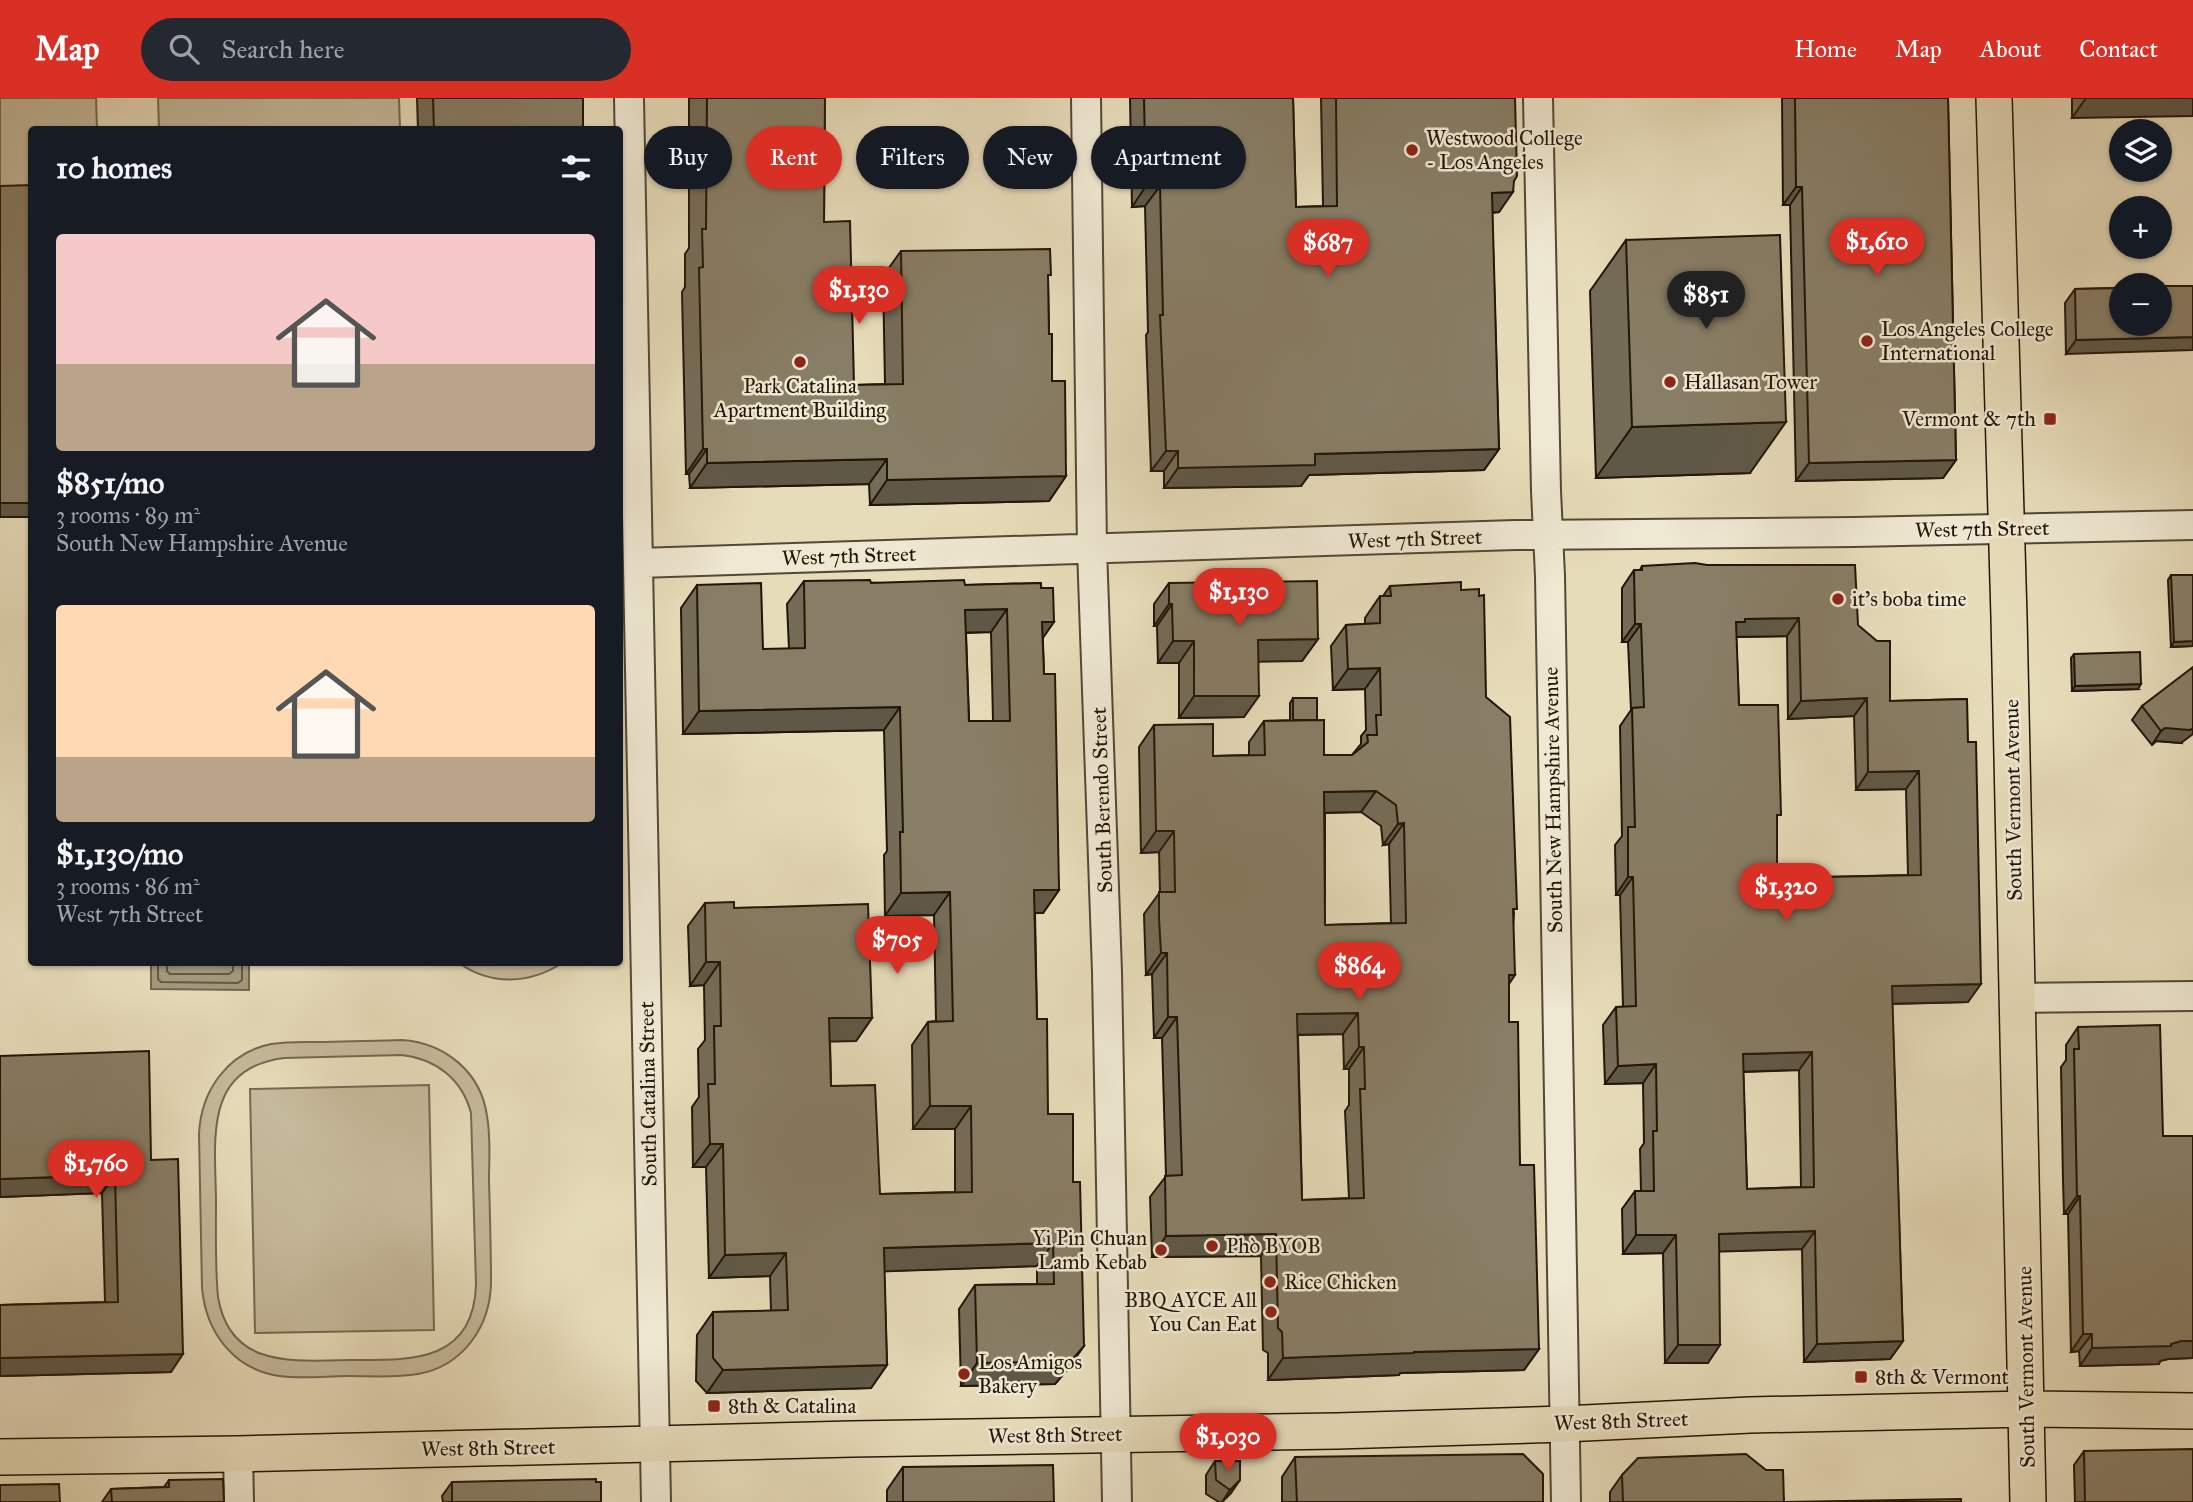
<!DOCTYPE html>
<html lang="en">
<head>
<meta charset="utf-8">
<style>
	:root { --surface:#171b24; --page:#242831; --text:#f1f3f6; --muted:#9ea1a6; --accent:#d93025 }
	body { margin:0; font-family:"IM FELL Great Primer",serif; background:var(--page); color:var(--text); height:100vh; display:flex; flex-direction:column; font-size:26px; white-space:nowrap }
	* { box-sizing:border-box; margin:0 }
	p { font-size:23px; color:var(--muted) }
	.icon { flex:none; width:38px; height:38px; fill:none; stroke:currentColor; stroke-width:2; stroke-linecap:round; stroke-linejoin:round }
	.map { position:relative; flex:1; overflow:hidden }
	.details { position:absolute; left:28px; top:28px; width:595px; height:840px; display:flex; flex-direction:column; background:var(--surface); border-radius:7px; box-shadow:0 2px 5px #0004 }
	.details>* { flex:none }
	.top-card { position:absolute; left:644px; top:28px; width:665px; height:63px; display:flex; gap:14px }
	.tools { position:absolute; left:2109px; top:21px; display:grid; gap:14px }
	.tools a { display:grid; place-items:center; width:63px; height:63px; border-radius:50%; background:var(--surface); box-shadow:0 2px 5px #0004; font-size:35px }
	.price { position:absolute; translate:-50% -60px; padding:0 16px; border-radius:24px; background:var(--accent); color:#fff; font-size:23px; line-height:46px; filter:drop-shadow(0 2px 4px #0008) }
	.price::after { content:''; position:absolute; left:50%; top:42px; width:21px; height:16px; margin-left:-10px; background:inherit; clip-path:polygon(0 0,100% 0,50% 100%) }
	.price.active { background:#222; color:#fff }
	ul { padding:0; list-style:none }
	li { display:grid; align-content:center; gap:14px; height:371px; padding:0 28px }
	li span { display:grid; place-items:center; height:217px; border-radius:7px; color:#555 }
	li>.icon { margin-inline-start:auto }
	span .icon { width:126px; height:126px; fill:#fffc; stroke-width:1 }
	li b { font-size:30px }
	h2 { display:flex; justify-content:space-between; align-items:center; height:84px; padding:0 28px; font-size:30px }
	.pill { padding:0 24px; border-radius:32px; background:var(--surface); box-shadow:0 2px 5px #0004; font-size:24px; line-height:63px }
	.pill.active { background:var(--accent); color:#fff }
	header { display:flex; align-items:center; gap:42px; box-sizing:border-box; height:98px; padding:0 35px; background:var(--accent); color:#fff }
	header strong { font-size:33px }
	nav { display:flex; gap:38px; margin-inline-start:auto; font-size:24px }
	.search { width:490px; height:63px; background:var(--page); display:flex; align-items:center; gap:18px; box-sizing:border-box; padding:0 24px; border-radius:38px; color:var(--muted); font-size:26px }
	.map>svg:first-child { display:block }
</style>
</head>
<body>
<header>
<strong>Map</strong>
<div class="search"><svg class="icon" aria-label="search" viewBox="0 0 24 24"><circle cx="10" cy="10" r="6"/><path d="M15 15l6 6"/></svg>Search here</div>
<nav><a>Home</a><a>Map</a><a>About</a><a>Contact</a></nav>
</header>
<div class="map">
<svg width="2193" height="1404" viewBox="0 0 2193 1404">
	<rect width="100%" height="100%" fill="#e7dcba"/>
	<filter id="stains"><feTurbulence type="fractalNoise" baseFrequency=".00286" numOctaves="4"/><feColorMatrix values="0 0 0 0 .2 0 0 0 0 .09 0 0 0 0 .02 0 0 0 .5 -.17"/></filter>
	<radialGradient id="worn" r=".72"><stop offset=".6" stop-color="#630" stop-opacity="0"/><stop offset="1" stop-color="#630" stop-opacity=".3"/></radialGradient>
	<path fill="#c6ba9c" stroke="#746852" stroke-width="2" fill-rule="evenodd" d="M0 0H96L97 31 32 32 31 94 0 95Z
		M158 0H399L400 31H159Z
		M459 865H562C530 886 491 888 459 865Z
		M402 942C445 945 481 974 487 1018 491 1039 489 1061 489 1082 490 1117 491 1151 491 1185 490 1229 463 1268 418 1276 395 1280 371 1278 348 1278 326 1278 302 1281 279 1278 233 1271 206 1234 202 1190L199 1036C201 993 227 955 271 946 289 943 308 944 326 944 351 943 377 943 402 942ZM402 957C436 961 462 981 471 1015L476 1186C474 1266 409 1262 350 1262 294 1263 230 1271 218 1199 215 1167 216 1134 216 1101 215 1040 204 970 284 960Z
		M429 987 434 1232 255 1235 250 991Z"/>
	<path fill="#a4997d" stroke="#70654e" stroke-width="2" d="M151 865H249V892L151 891Z"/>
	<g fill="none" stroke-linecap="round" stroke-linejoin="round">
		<path stroke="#635842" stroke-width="2" d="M158 864V881L161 884 238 885 242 882V864
			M167 864V873L170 876H229L233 873V864"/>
		<defs>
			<path id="minor" d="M629 0 656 1404
				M1086 0 1092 451 1107 874 1117 1404
				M1538 0 1546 393 1550 478 1566 1404
				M638 465 1515 437 1854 434 2193 427
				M2018 900 2193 898
				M238 1356 239 1404"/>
			<path id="major" d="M1994 0 2009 519 2028 1404
				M0 1359 238 1356 852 1341 1337 1333 1564 1326 1750 1317 2027 1311 2193 1313"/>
		</defs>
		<use href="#minor" stroke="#534834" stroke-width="32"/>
		<use href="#major" stroke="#221608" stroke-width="38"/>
		<use href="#minor" stroke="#efe8d2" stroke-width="28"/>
		<use href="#major" stroke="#e7dcba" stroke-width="35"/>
	</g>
	<path fill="#756c57" stroke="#221608" stroke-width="2" fill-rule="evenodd" d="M417 0H583V32H418Z
		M689 0H825L824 124 854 287 885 286 883 178 901 153 1048 181 1049 236 1052 283 1066 378 1049 403 870 407 869 386 690 390 689 376H686L682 194 685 189V156L689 150Z
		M1130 0H1293L1296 109 1323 108 1321 0H1515L1514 83 1499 114 1492 115 1499 351 1484 372 1309 377 1301 388 1164 390V373H1151L1146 237 1148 234 1145 108 1132 109Z
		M1782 0H1948L1956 362 1943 380 1796 383 1790 107H1783Z
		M2072 0H2193L2072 20Z
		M1626 142 1750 375 1596 380 1590 193Z
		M2193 188 2066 256 2065 205 2075 191Z
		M1642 468 1858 527 1890 603 1967 601 1968 904 1892 906 1903 1243 1890 1261 1804 1264 1802 1151 1719 1153 1708 1265H1665L1663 1155 1623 1156 1622 1111 1635 1093H1641L1640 1051 1644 1045 1643 985 1605 986 1603 927 1616 909H1623L1620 797H1616L1615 747 1622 738 1620 628 1631 612 1628 544H1622V490L1634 472H1640ZM1787 538 1788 621 1854 618 1856 692 1906 691 1908 777 1777 780V723L1739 607 1736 539ZM1799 972 1801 1089 1747 1091 1743 974Z
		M2171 477H2193V548L2171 549 2168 482Z
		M804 483 965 487 1041 485 1044 576 1059 792 1043 815H1035L1037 921 1048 1016 1068 1271 1055 1286 961 1288 959 1211 975 1187 1037 1186V1168L884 1173 887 1267 871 1290 707 1295 696 1283 697 1237 713 1214 771 1213 770 1178 709 1180 706 1069H693L692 1009 699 999 698 951 705 942 704 887 690 888 688 828 705 805 734 810 872 920 856 943H830L831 988 880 1096 955 1094V1031H913L912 947 928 924 936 923 934 817 885 818 884 757 887 753 884 632 683 636 681 510 697 487 763 551H789L787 506ZM991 534 993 623H969L966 535Z
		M1169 485 1318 541 1302 563H1259L1244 619 1179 620V565H1158L1157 528H1154V506Z
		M1390 488 1461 492 1486 599 1514 815 1509 887V924L1520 1067 1539 1251 1524 1272 1400 1275 1399 1277 1268 1282V1255L1263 1252 1261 1158 1152 1159 1150 1099 1166 1078 1162 940H1154L1152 876 1146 877 1144 816 1160 794 1159 754 1141 755 1139 649 1154 627 1213 658 1249 657V644L1264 623 1290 622V605L1293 600 1317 622 1324 657H1352L1361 646V638L1366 632 1365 591 1333 592 1331 548 1346 527 1365 526V520L1380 498H1383ZM1361 714 1381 728 1383 747 1389 746 1391 825 1325 827V715ZM1343 936 1344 971H1349V1007L1345 1013 1349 1100 1302 1102 1298 937Z
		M2074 556 2138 591 2072 593 2071 560Z
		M2142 608 2181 645 2156 643 2152 647 2132 622Z
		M2078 929 2163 1038H2193V1260L2168 1261 2160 1263 2159 1266 2080 1268 2079 1253 2071 1254 2068 1116H2064L2063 1083 2061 969 2066 962V947Z
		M0 958 151 1062 171 1274 0 1278V1207L105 1204 102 1095 0 1099Z
		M2084 1353 2193 1404H2075L2074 1367Z
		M1295 1359 1543 1404H1282V1379Z
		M1215 1363H1240L1231 1395 1222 1404H1219L1206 1396V1377Z
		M903 1369 1054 1404H887V1392Z
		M1622 1377 1784 1404H1961H1610V1394Z
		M169 1382 224 1404H102L111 1391 164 1389Z
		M452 1384 601 1404H443L442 1398Z"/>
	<path fill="#5f5847" stroke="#221608" stroke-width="2" d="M2086 0H2193V18L2072 20Z
		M1146 88H1160L1145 108 1132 109Z
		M1796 89H1802L1790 107H1783Z
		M1513 94 1499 114 1477 115 1492 95Z
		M2193 239V252L2066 256 2076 242Z
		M1786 324 1750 375 1596 380 1632 329Z
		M703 351H707L689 376H686Z
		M1499 351 1484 372 1309 377 1301 388 1164 390 1178 370 1315 356Z
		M1166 353H1178L1164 373H1151Z
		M887 361 869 386 690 390 707 365Z
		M1956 362 1943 380 1796 383 1809 365Z
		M1066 378 1049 403 870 407 887 382Z
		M0 405H32V419H0Z
		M1169 506H1172L1157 528H1154Z
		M1007 511 991 534 949 535 965 512Z
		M1799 520 1787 538 1734 539 1736 524 1745 521Z
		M1042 524H1054L1038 547Z
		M1635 526H1641L1628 544H1622Z
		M1318 541 1302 563 1243 564 1258 542Z
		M1173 543H1194L1179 565H1158Z
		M2193 543V548L2171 549 2174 544Z
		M1380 570 1365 591 1333 592 1348 571Z
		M2141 586 2138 591 2072 593 2075 588Z
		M1194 598H1259L1244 619 1179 620Z
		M1867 600 1854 618 1788 621 1801 603Z
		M900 609 884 632 683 636 699 613Z
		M2165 630H2193V636L2181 645 2156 643 2152 647 2161 633Z
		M1919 673 1906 691 1856 692 1868 674Z
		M1376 693 1361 714 1310 715 1324 694Z
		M1404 725 1389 746 1383 747 1398 726Z
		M1156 733H1174L1159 754 1141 755Z
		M1628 779H1633L1620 797H1616Z
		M1034 792H1059L1043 815H1018Z
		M950 794 934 817 885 818 901 795Z
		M1161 855H1167L1152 876 1146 877Z
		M706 864H720L704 887 690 888Z
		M1509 877H1515L1501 898Z
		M1981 886 1968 904 1879 906 1892 888Z
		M1358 915 1343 936 1282 937 1297 916Z
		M1168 919H1177L1162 940H1154Z
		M829 920H872L856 943 813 944Z
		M1359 949H1364L1349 971H1344Z
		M1812 954 1799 972 1730 974 1743 956Z
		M1656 966 1643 985 1605 986 1618 968Z
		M930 1008H971L955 1031H913Z
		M710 1046H723L706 1069H693Z
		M115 1077 102 1095 0 1099V1081Z
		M2077 1098H2080L2068 1116H2064Z
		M1815 1133 1802 1151 1707 1154 1719 1136Z
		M1276 1136 1261 1158 1152 1159 1166 1138Z
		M1636 1137H1676L1663 1155 1623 1156Z
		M1053 1145 1037 1168 868 1174 884 1150Z
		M786 1155 770 1178 709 1180 725 1157Z
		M2083 1236H2092L2079 1253 2071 1254Z
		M1903 1243 1890 1261 1804 1264 1817 1246Z
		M2181 1243H2193V1260L2168 1261 2160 1263 2159 1266 2080 1268 2092 1250 2171 1246Z
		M1678 1247H1720L1708 1265H1665Z
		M1084 1248 1068 1271 1055 1286 961 1288 977 1265Z
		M1539 1251 1524 1272 1400 1275 1399 1277 1268 1282 1283 1260 1414 1254Z
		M183 1256 171 1274 0 1278V1260Z
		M887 1267 871 1290 707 1295 723 1272Z
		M1240 1382 1231 1395 1222 1404 1230 1392Z"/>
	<path fill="#887d65" stroke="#221608" stroke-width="2" fill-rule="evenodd" d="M433 0H583V32H434Z
		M707 0H825L824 124 850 123 854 287 903 286 901 153 1050 151 1051 177H1048L1049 236H1052V283H1065L1066 378 887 382V361L707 365V351H703L699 170 703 169 702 131H706Z
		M1144 0H1293L1296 109 1337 108 1336 0H1515L1517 78 1514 83 1513 94 1492 95 1499 351 1315 356V367L1178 370V353H1166L1160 217H1163L1160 88H1146Z
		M1795 0H1948L1956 362 1809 365 1802 89H1796Z
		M32 87V405H0V88Z
		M1780 137 1786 324 1632 329 1626 142Z
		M2160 188H2193V239L2076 242 2075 191 2121 190V226H2160Z
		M1695 465 1707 467H1855L1858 527 1877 543H1890V603L1967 601 1968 644H1976L1981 886 1892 888 1903 1243 1817 1246 1815 1133 1719 1136 1720 1247H1678L1676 1137H1636L1635 1093H1654L1653 1033H1657L1656 966 1618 968 1616 909 1636 908 1633 779H1628V729H1635L1632 610 1644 609 1641 526H1635L1634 472H1642V468ZM1799 520 1801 603 1867 600 1868 674 1919 673 1921 777 1777 780V717H1781L1778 607H1739L1736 524H1745V521ZM1812 954 1814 1089 1747 1091 1743 956Z
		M2171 477H2193V543L2174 544Z
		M870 482 871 485 964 482 965 487 1041 485V490H1053L1054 524H1042L1044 576H1055L1059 792H1034L1037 921H1047L1048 1016H1073V1084H1080L1084 1248 1071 1263 977 1265 975 1187 1054 1186 1053 1145 884 1150 887 1267 723 1272 713 1260V1214L788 1212 786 1155 725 1157 723 1046H710L708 986H715L714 928H721L720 864H706L705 805 734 804V810L868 806 872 920H829L831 988 875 987 880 1096 972 1094 971 1008H930L928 924 953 923 950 794 901 795 900 734H903L900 609 699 613 697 487 761 485 763 551 805 550 804 483ZM1007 511 1010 623H969L965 512Z
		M1317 483 1318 541 1258 542 1259 598H1194V543H1173L1172 506H1169V485Z
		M1461 484V492L1479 491V498L1484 497 1486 599 1510 619 1517 811H1513L1515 877H1509V924H1518L1520 1067H1534L1539 1251 1414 1254V1255L1283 1260 1282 1234 1278 1230 1276 1136 1166 1138 1165 1078 1182 1077 1177 919H1168L1167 855H1161L1159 820V794H1175L1174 733H1156L1154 627 1213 626V658L1265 657 1264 623 1324 622V657H1352L1368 644 1367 637H1377L1376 617H1381L1380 570 1348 571 1346 527 1380 525V498H1391L1390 488ZM1376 693 1396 707 1398 726 1404 725 1406 825 1325 827 1324 694ZM1358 915 1359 949H1364L1365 991H1360L1364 1100 1302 1102 1297 916Z
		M2140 554 2141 586 2075 588 2074 556Z
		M2193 569V630L2190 632 2165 630 2161 633 2142 608Z
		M1293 600H1317V622H1293Z
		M2160 927 2163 1038H2193V1243H2181L2171 1246V1248L2092 1250V1236H2083L2080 1098H2077L2074 951H2079L2078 929Z
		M149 953 151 1062 178 1061 183 1256 0 1260V1207L118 1204 115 1077 0 1081V958Z
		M2193 1351V1404H2085L2084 1353Z
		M1523 1356 1543 1376V1404H1297L1295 1359Z
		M1746 1356 1766 1372H1783L1784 1404 1961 1401V1404H1623L1622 1377 1638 1360Z
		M1215 1363H1240V1382L1230 1392 1216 1382Z
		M1053 1367 1054 1404H903V1369Z
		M223 1381 224 1404H112L111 1391 169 1389V1382Z
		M596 1381V1384H601V1404H452V1384Z
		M59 1386 60 1404H0V1387Z"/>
	<g fill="#8f2418" stroke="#efe8d2" stroke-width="2.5">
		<circle cx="1412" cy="52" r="7"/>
		<circle cx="1867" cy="243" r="7"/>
		<circle cx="800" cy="264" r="7"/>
		<circle cx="1670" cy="284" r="7"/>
		<rect x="2043" y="314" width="14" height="14" rx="3.5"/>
		<circle cx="1838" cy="501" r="7"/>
		<circle cx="1212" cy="1148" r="7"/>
		<circle cx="1161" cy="1152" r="7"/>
		<circle cx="1270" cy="1184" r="7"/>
		<circle cx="1271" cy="1214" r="7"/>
		<circle cx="964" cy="1276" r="7"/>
		<rect x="1854" y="1272" width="14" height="14" rx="3.5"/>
		<rect x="707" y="1301" width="14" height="14" rx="3.5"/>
	</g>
	<g text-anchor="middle" stroke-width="5" stroke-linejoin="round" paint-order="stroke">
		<g font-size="21" fill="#221608" stroke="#efe8d2" text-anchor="start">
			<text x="1426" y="47">Westwood College<tspan x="1426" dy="24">- Los Angeles</tspan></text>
			<text x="1881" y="238">Los Angeles College<tspan x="1881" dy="24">International</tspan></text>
			<text x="1684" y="291">Hallasan Tower</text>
			<text x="800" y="295" text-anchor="middle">Park Catalina<tspan x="800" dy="24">Apartment Building</tspan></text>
			<text x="2036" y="328" text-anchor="end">Vermont &amp; 7th</text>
			<text x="1852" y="508">it's boba time</text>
			<text x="1147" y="1147" text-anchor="end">Yi Pin Chuan<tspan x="1147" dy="24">Lamb Kebab</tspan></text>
			<text x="1226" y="1155">Phò BYOB</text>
			<text x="1284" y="1191">Rice Chicken</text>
			<text x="1257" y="1209" text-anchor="end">BBQ AYCE All<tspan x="1257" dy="24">You Can Eat</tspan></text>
			<text x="978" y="1271">Los Amigos<tspan x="978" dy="24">Bakery</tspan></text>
			<text x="1875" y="1286">8th &amp; Vermont</text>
			<text x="728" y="1315">8th &amp; Catalina</text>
		</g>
		<g font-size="21" fill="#221608" stroke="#efe8d2">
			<text transform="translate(1982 431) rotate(-1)" y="7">West 7th Street</text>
			<text transform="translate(1415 441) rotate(-2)" y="7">West 7th Street</text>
			<text transform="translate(849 458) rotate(-2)" y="7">West 7th Street</text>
			<text transform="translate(1102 702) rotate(-92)" y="7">South Berendo Street</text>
			<text transform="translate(1553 702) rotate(-91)" y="7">South New Hampshire Avenue</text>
			<text transform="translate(2013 702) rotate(-91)" y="7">South Vermont Avenue</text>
			<text transform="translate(648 996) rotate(-91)" y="7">South Catalina Street</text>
			<text transform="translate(2026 1269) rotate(-91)" y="7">South Vermont Avenue</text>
			<text transform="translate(1621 1323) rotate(-2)" y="7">West 8th Street</text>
			<text transform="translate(1055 1337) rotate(-1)" y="7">West 8th Street</text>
			<text transform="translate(488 1350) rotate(-1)" y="7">West 8th Street</text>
		</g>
	</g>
	<rect width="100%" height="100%" filter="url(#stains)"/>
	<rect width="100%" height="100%" fill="url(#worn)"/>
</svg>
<div class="tools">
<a><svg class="icon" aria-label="layers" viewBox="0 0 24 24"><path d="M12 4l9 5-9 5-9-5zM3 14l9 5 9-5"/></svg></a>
<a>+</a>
<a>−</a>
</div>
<b class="price" style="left:1877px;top:180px">$1,610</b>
<b class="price" style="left:1328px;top:181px">$687</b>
<b class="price" style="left:859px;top:228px">$1,130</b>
<b class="price active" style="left:1706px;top:233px">$851</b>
<b class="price" style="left:1239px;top:530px">$1,130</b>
<b class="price" style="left:1786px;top:825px">$1,320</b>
<b class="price" style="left:897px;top:878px">$705</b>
<b class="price" style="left:1359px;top:904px">$864</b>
<b class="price" style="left:96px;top:1102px">$1,760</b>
<b class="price" style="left:1228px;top:1375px">$1,030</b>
<div class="top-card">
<a class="pill">Buy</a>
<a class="pill active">Rent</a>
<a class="pill">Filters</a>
<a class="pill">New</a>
<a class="pill">Apartment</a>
</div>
<section class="details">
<h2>10 homes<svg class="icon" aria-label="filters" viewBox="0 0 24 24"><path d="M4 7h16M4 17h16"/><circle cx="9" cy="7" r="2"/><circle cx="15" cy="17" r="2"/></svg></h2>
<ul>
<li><span style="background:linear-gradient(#f6c9c9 60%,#b9a48a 0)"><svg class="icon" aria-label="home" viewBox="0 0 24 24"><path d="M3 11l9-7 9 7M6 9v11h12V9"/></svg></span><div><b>$851/mo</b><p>3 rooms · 89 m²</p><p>South New Hampshire Avenue</p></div></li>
<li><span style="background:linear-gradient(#ffd9b3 70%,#b9a48a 0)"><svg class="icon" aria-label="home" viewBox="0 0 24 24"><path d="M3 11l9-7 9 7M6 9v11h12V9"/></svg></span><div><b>$1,130/mo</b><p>3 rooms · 86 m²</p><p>West 7th Street</p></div></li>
</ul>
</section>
</div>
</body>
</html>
